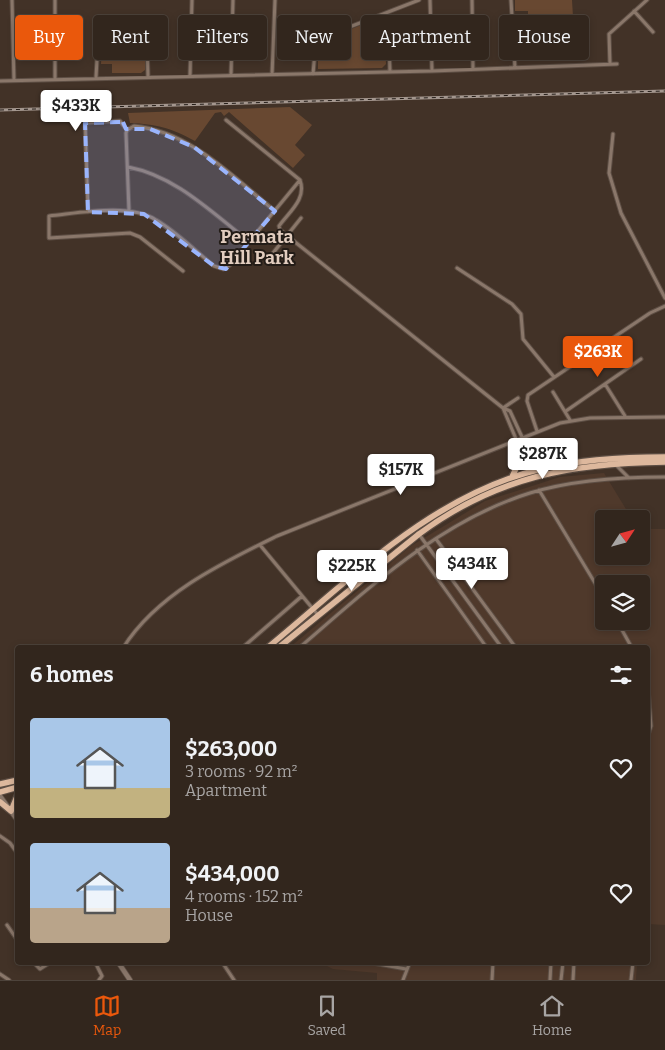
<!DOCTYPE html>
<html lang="en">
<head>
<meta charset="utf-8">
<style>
	:root { --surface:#32261d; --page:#3a2e26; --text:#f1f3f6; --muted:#a8a5a4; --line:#4d433b; --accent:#ea580c }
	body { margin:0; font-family:Bitter,serif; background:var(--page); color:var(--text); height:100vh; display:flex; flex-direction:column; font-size:19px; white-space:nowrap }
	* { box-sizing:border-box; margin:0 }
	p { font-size:16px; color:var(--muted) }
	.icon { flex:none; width:28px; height:28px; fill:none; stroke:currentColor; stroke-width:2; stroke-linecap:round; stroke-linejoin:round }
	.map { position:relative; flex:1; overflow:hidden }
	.side { position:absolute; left:15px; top:645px; width:635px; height:320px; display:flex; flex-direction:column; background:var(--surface); border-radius:5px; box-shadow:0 2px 8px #0003,0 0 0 1px var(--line) }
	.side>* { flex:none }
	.guide { position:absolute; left:15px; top:15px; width:635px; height:45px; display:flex; gap:10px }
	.needle { width:32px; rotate:54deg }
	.fabs { position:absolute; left:595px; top:510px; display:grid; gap:10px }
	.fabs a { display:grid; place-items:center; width:55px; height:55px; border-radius:5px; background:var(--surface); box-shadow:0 2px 8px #0003,0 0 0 1px var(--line); font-size:25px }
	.price { position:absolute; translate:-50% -42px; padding:0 11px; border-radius:5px; background:#fff; color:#222; font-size:16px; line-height:32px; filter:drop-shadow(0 1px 2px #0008) }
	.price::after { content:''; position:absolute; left:50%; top:30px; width:15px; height:11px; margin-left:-8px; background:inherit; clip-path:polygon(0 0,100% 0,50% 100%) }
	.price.on { background:var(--accent); color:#fff }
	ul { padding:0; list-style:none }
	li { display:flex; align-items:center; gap:15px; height:125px; padding:0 15px }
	li span { display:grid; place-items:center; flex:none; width:140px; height:100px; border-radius:5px; color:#555 }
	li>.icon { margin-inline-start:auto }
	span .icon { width:60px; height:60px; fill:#fffc; stroke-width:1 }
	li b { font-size:21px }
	h2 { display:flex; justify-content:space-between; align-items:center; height:60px; padding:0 15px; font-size:21px }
	.chip { padding:0 18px; border-radius:5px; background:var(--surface); box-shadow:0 2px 8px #0003,0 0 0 1px var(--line); font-size:18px; line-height:45px }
	.chip.on { background:var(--accent); color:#fff }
	.tabs { display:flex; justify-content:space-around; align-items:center; height:70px; border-top:1px solid var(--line); background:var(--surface); font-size:14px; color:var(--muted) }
	.tabs a { display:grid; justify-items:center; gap:2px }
	.tabs .on { color:var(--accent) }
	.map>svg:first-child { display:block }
</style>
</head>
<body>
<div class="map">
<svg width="665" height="980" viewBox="0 0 665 980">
	<rect width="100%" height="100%" fill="#423227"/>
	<path fill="#4f392b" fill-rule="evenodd" d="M604 473 632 519H604V556H641V529H665V925L648 924V648H289L411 546 485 501 560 477ZM604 584H641V621H604Z
		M321 963H637L636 980H377V973L333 969Z"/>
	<path fill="#684831" d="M515 0H572L573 17 528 21V11H515Z
		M384 16 386 64 382 68 318 69V42Z
		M105 42H146L145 70 141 73H112V64H101L102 45Z
		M290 107 312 125 295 145 305 155 293 168 229 112 224 116 221 112 215 113 195 141C171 128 156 124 130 123L128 113Z"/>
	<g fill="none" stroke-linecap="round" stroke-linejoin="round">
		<defs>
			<path id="minor" d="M12 0 14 80
				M430 0 432 71
				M472 0 473 69
				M511 0 515 68
				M634 11 653 32
				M388 12 390 72
				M513 24 579 22
				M610 64 609 34 647 0
				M313 74 316 40 419 0
				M231 75 233 0
				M272 75 275 0
				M190 76 192 0
				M96 77 98 43 104 38 144 39 147 41 148 76
				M55 78V0
				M0 81 432 71 617 64
				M226 120 300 180C307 199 289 212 279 226L280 230 503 408 510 411 522 437
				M613 134 609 173 621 213 665 298
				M128 167C176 176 212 213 250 242
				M129 211 126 133 127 130 134 126C190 131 233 177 275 211
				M88 212 85 123 120 121 127 130
				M273 253 301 218
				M457 268 512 304 521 314 523 339 554 377
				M183 271 140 237 130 233 49 238V216C80 213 129 203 156 220 177 232 195 251 214 266L223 269 230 265 300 180
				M605 384 625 416
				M553 392 570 420
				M503 408 516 439
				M503 408 518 398
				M566 411 641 359
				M537 431 527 401 528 395 650 313 665 306
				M512 441 519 462
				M616 465 629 478
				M539 490 604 598
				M418 533 502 648
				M436 539 516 648
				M260 545 318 615
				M417 550 487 648
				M617 621 632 648
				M123 648C157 594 222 563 277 536L560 423 590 418 665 417
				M242 648 302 596
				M299 648C369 588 440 521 530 493 572 480 621 477 665 477
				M648 688 651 726 648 735
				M0 836 10 843 18 854
				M7 925 18 941
				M33 962 40 969 51 962
				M95 962 102 976 99 980
				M222 962 234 980
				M367 962 406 969
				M0 974 9 980
				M403 980 410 962
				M492 980 493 962
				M550 980 551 962
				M561 980 563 962
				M573 980 574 962
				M631 980 633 962"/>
			<path id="tertiary" d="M0 796 18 821
				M118 962 130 980"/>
			<path id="primary" d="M512 477 519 462 535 469
				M267 648C351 579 432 495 541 469 582 459 623 457 665 457
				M278 648 419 534C496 477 571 463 665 462
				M0 784 18 780
				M0 792 18 787
				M0 802 11 811
				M11 811 18 794"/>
		</defs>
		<use href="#minor" stroke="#5d4e44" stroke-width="5"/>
		<use href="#tertiary" stroke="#5d4e44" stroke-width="6"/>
		<use href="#primary" stroke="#5d4e44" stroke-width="8"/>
		<use href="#minor" stroke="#8a776a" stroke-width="3"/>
		<use href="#tertiary" stroke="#8a776a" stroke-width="4.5"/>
		<use href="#primary" stroke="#ddb89d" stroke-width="5.5"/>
		<defs>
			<path id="rail" d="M0 110 665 91"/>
		</defs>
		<use href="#rail" stroke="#a4978f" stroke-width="3"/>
		<use href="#rail" stroke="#231c17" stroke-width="1" stroke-dasharray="4" stroke-linecap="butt"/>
	</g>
	<path fill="#9ab5fd" fill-opacity="0.2" stroke="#9ab5fd" stroke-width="4" stroke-dasharray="10 6" stroke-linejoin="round" d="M123 122 126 129H150L194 147 275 211 226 269 214 266 144 214 88 212 85 123Z"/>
	<g text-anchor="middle" stroke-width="4" stroke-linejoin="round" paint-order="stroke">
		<g font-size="18" font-weight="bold" fill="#e2cdbf" stroke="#231c17">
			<text x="257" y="243">Permata<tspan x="257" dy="21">Hill Park</tspan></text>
		</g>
	</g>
</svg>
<div class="fabs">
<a><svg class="needle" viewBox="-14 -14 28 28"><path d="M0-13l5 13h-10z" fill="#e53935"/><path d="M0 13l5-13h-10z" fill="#a8a5a4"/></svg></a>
<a><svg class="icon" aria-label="layers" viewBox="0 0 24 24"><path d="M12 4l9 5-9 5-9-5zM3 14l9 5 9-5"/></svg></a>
</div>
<b class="price" style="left:76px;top:132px">$433K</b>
<b class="price on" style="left:598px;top:378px">$263K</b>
<b class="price" style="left:543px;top:480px">$287K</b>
<b class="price" style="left:401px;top:496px">$157K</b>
<b class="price" style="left:472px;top:590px">$434K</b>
<b class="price" style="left:352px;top:592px">$225K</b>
<div class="guide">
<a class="chip on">Buy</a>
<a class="chip">Rent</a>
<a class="chip">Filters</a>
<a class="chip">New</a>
<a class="chip">Apartment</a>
<a class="chip">House</a>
</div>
<section class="side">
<h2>6 homes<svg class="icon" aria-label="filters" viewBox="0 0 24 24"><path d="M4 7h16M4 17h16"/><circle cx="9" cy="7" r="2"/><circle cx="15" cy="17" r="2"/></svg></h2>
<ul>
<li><span style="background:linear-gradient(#a9c7e8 70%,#c2b280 0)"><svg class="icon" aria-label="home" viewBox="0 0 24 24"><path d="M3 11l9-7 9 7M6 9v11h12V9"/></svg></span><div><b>$263,000</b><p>3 rooms · 92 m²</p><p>Apartment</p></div><svg class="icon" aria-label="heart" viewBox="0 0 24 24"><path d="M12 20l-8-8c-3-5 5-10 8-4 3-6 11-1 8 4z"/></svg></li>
<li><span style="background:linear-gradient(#a9c7e8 65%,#b9a48a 0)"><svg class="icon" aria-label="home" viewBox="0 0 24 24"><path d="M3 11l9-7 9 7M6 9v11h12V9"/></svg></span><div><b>$434,000</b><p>4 rooms · 152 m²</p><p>House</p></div><svg class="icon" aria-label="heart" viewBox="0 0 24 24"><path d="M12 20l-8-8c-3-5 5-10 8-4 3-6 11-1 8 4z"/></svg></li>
</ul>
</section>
</div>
<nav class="tabs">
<a class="on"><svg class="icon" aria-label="map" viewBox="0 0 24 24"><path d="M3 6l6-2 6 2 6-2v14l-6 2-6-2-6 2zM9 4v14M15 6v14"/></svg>Map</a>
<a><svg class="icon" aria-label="saved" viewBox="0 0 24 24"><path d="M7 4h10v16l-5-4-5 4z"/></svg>Saved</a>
<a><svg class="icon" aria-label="home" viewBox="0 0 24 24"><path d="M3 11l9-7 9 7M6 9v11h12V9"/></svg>Home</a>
</nav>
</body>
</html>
